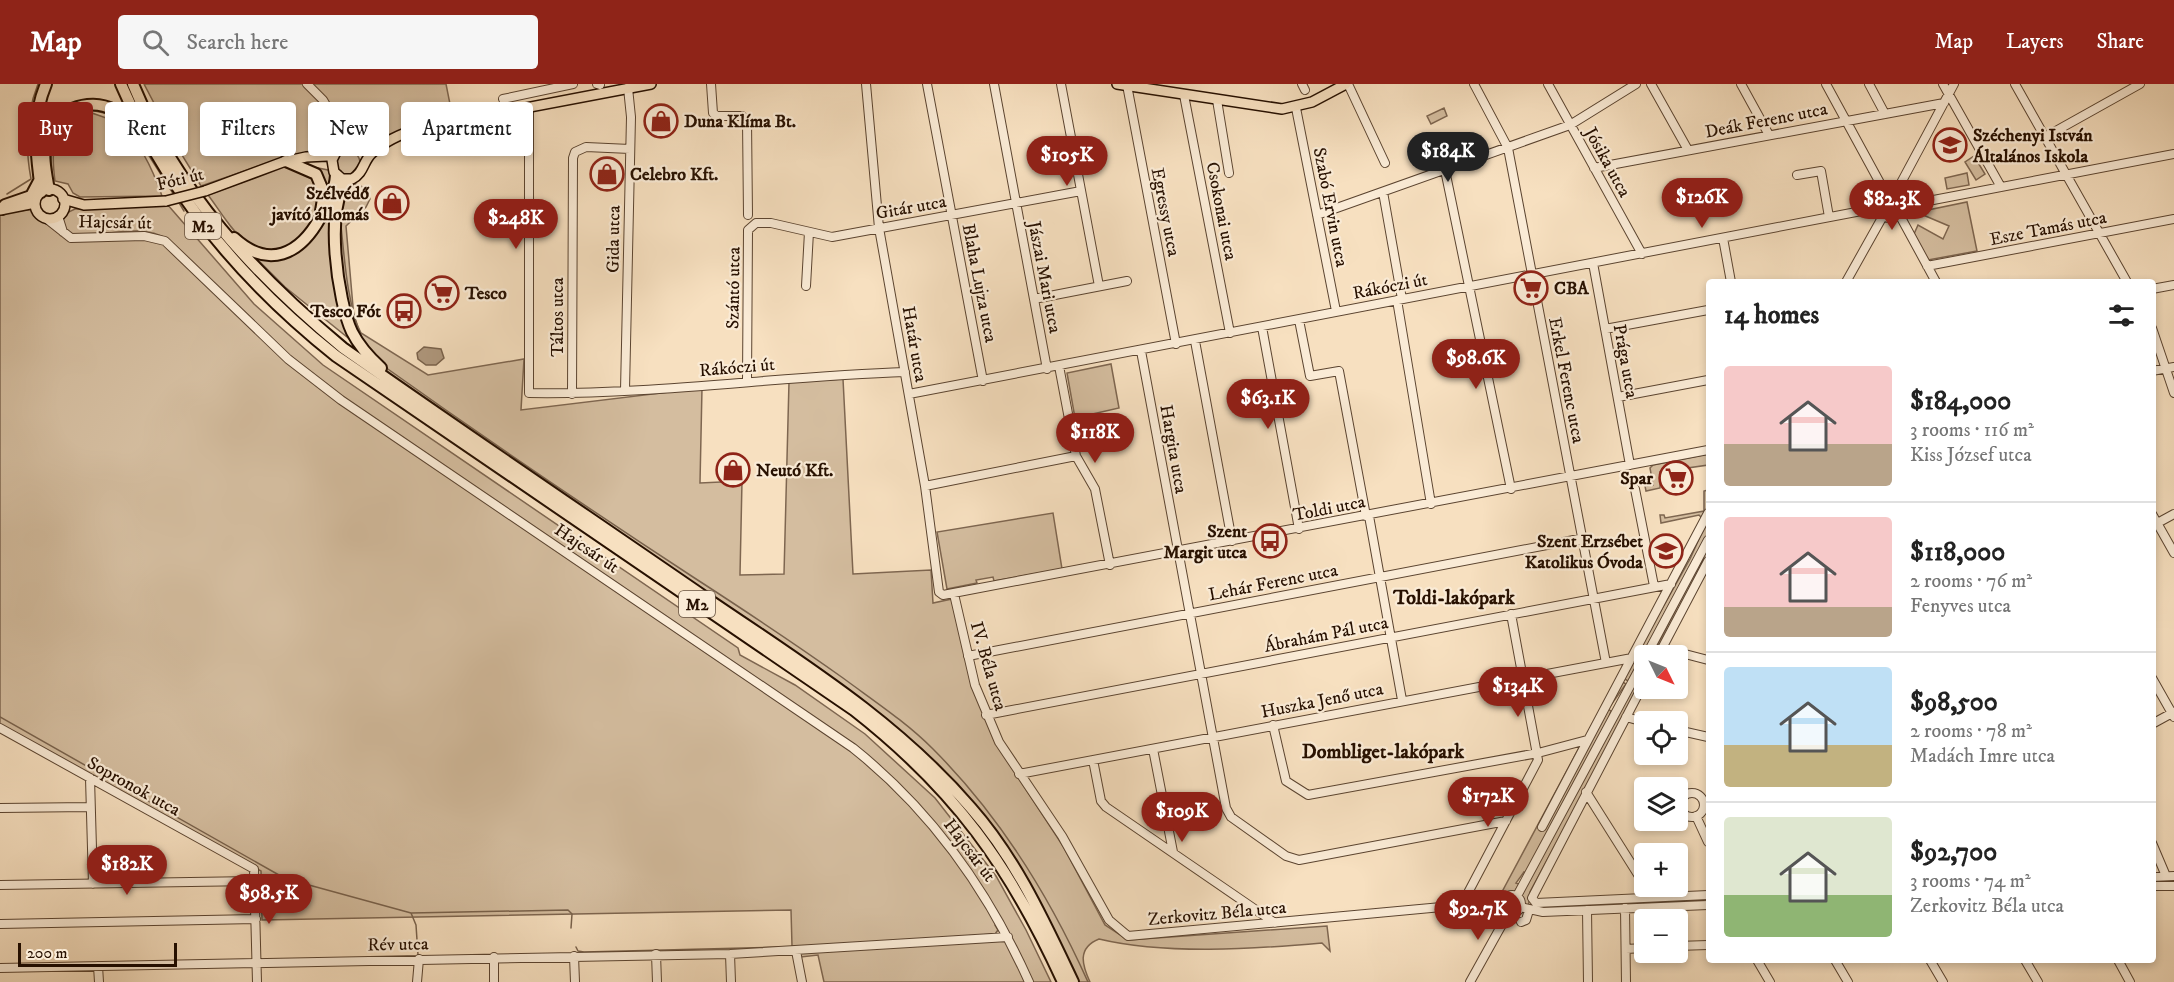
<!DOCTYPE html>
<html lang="en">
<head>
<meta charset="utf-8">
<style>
	:root { --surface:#fff; --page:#f6f6f6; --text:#222; --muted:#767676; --line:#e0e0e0; --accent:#8f2418 }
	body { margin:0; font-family:"IM FELL DW Pica",serif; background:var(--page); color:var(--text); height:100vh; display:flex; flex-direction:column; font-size:22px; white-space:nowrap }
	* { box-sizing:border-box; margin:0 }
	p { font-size:20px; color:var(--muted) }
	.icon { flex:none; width:33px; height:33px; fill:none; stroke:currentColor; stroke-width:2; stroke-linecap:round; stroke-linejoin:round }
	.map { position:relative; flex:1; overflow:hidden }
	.panel { position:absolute; left:1706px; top:195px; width:450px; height:684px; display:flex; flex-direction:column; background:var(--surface); border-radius:6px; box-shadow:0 3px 9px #0003 }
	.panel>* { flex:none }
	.top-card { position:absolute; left:18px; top:18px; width:570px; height:54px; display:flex; gap:12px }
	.needle { width:39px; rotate:133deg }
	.fabs { position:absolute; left:1634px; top:561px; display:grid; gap:12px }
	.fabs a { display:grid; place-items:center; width:54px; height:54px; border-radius:6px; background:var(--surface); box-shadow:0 3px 9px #0003; font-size:30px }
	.scale { position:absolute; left:18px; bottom:15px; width:159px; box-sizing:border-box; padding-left:6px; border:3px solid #271000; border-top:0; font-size:16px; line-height:21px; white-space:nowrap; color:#271000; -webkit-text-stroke:4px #faebd6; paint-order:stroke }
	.price { position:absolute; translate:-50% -51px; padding:0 14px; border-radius:21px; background:var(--accent); color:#fff; font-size:20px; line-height:39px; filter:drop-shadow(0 2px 3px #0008) }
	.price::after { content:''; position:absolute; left:50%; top:36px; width:18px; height:14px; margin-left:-9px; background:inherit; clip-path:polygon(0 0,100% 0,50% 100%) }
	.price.selected { background:#222; color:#fff }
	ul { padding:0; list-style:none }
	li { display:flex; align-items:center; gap:18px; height:150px; padding:0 18px }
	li+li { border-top:2px solid var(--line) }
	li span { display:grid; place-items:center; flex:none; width:168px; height:120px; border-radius:6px; color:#555 }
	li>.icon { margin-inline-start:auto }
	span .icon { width:72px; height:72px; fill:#fffc; stroke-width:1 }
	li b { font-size:26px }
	h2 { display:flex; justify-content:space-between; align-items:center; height:72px; padding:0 18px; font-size:26px }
	.pill { padding:0 21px; border-radius:6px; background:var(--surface); box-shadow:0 3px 9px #0003; font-size:21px; line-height:54px }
	.pill.selected { background:var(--accent); color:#fff }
	header { display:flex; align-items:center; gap:36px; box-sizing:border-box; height:84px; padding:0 30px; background:var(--accent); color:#fff }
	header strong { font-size:28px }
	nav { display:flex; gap:33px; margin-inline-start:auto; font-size:21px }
	.search { width:420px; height:54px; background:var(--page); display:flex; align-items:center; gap:15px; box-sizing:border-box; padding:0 21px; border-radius:6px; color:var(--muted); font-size:22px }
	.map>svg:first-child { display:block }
</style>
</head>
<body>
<header>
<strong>Map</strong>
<div class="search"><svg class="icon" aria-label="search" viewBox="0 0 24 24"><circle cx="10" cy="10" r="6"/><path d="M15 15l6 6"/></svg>Search here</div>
<nav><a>Map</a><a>Layers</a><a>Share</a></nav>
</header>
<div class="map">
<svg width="2174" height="898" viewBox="0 0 2174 898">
	<rect width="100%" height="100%" fill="#f7e0c0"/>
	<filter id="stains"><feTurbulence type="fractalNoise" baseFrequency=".00333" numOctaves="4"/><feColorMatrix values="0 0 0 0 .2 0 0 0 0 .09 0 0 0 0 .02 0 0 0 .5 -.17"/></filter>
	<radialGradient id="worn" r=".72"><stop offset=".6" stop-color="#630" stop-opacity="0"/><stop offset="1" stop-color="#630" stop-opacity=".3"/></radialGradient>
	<path fill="#d4bd9f" stroke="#7e6650" stroke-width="1.5" d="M144 0H446L453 35 328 71 279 75 201 102 177 63Z
		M1444 24 1447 32 1431 40 1427 32Z
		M89 28C100 32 114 35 123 43 141 60 154 89 162 112L80 113 73 109 68 100 55 97C51 67 50 34 89 28Z
		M336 79a12 12 0 1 1 24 0a12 12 0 1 1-24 0Z
		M1974 72 1985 90 1976 96 1965 78Z
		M298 80 328 86 332 95C319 130 296 194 246 158 231 147 219 125 208 111L282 83Z
		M1967 89 1969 101 1947 105 1945 94Z
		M356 100 367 105 370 115 366 123 346 142 354 234 361 249 428 291 524 275 521 326 702 304 700 399 742 397 740 491 784 490 789 298 843 295 853 490 931 486 933 519 952 515 972 601 995 658 1063 762 1105 841 1128 856 1327 842 1330 867 1322 859C1253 865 1166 871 1099 855 1077 864 1082 881 1090 898H1076L1036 816 941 687 386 288C374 275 361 260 354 243 345 224 333 140 338 120 340 114 346 107 350 101Z
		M334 111 333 161 357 261 285 203 256 174C305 184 318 148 334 111Z
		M1967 118 1977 167 1928 176 1914 150 1918 141 1943 155 1949 142 1923 131 1928 126Z
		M167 120 254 220 323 281 738 564 740 571 795 601 865 650 935 714 996 792 1026 846 1051 898H824L818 871 801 873 800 862H792L791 826 262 836 261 787 0 641V129L36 125 37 133 70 157 167 155C139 138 103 154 74 151 65 148 60 140 62 131L75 125Z
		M1111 280 1119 324 1075 334 1067 289Z
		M1708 370V381L1660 388V404L1646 407 1645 402 1653 401 1650 384 1653 381Z
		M1708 406V425L1703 435 1699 431 1661 439 1660 431H1664L1665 434 1704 427V407Z
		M1053 429 1062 485 994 497 993 493 976 496 977 499 947 505 937 448Z
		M1708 435V449L1628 597 1623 594 1690 475Z
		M1708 463V473L1657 571 1654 568Z
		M1621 597 1626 600 1608 625 1611 627 1608 636 1527 789 1524 788 1516 799 1519 800C1506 825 1496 824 1470 816L1496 819 1580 662 1585 664Z
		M1632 603 1638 607 1530 808 1528 826 1517 823 1518 817Z"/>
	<path fill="#b0997f" stroke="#79624c" stroke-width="1.5" d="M424 263 441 265 444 274 436 281H426L418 275 417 269Z"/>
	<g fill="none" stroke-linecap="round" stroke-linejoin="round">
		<path stroke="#79624c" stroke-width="1.5" d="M90 26 109 30 124 40
			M139 56 174 111
			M52 92 51 59 67 34
			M7 110 31 95C25 63 26 30 38 0
			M178 117 184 127
			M341 142C345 180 347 218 362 254
			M385 283C486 355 589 425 693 493 744 526 794 559 843 594 874 617 906 638 933 665 1000 732 1049 811 1088 898
			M0 633 286 795
			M298 798 411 829 568 826 572 830 571 844
			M411 829 416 841 418 871
			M950 853 995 850 998 846 995 841
			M870 858 894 857
			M576 863 578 867 584 868 779 863"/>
		<defs>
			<path id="minor" d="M307 0 323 16 351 64
				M597 0 600 1
				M711 0 713 29 717 32H742L747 37 748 131
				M866 0 879 144 925 402 939 508 943 511 1708 366
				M927 0 983 297
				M994 0 1047 285
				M1061 0 1099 202
				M1302 0 1305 6
				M1348 0 1385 79
				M1474 0 1508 64 1606 579
				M1548 0 1642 170
				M1651 0 1688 66
				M1741 0 1769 51
				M1826 0 1886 110
				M1869 0 1885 30
				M1943 0 2001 103
				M2015 0 2127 198
				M1127 1 1176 260
				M1184 11 1230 249
				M503 15 573 0
				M1217 16 1229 89
				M529 23V309C654 311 780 292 905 288
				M1296 24 1336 227
				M336 41 339 66
				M2045 53 2140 0
				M1594 84 1944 19
				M1445 86 1511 405
				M1797 91 1821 87 1829 133
				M1383 108 1402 215
				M1878 122a12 12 0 1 1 24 0a12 12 0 1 1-24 0Z
				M1895 110 1954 0
				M1902 122 2174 70
				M1899 130 1936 198
				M1317 131 1570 41 1636 0
				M58 132 63 148
				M47 135 71 154 144 152 165 157 288 275 341 316 853 664C932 727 988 806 1029 898
				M1723 154 1731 198
				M1593 179 1630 381
				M1927 182 2174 135
				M1846 198 1883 132
				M806 202 809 148
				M2152 205 2174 201
				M1034 215 1127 197
				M1397 216 1431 420
				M1299 236 1310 292 1339 287 1366 432
				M1262 243 1299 445
				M2152 244 2174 309
				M1605 245 1708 226
				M1195 257 1232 457
				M1141 267 1226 724 1231 733 1286 772 1299 776 1506 737
				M1059 282 1076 372 1095 405 1110 481
				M2152 287 2174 283
				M747 298 748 146 756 139H771L832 153 1081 107
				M625 306 631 33 628 4
				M572 310 573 74 575 68 586 63 630 65
				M909 310 1877 124
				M1618 313 1708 296
				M925 402 1076 372
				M1635 405 1654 502
				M2152 430 2174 469
				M1369 432 1402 616
				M2152 442 2174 430
				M954 510 975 601 999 658 1062 752 1109 836 1128 852 1474 820 1494 823 1504 821
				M1662 564 1708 576
				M968 572 1584 454
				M1646 572 1708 456
				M1658 572 1708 477
				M2152 594 2174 633
				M1644 599 1532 814 1536 819 1708 811
				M986 631 1671 500
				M1626 633 1644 638
				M2152 640 2174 628
				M1273 641 1286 697 1308 711 1538 669 1587 656
				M0 644 254 785 257 898
				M1677 646 1708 653
				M1153 665 1173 768
				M1093 676 1101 717 1106 723 1275 839
				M1019 690 1632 574
				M90 694 93 800
				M1586 708 1644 800
				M1680 721a12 12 0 1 1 24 0a12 12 0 1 1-24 0Z
				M0 724 90 723
				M1696 732 1708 758
				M1542 743 1708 429
				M2152 759 2166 792
				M2152 793 2174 792
				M0 801 254 797
				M2152 802H2174
				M1503 820a9 9 0 1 1 18 0a9 9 0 1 1-18 0Z
				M1517 812 1644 576
				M1461 822 1538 676 1511 530
				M1520 823 1543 828 1708 821
				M1625 824 1626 898
				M1587 826 1588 898
				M1521 838 1526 836 1529 826
				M0 840 256 835
				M1677 862 1708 861
				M1626 865 1644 864
				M796 867 802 898
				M656 870 657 898
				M730 870 731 898
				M574 872 575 898
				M494 873V898
				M1757 876 1770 898
				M1835 876 1848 898
				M1930 876 1943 898
				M2025 876 2038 898
				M2118 876 2130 898
				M98 882 99 898
				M0 884 730 870 1008 853
				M417 898 419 875
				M1470 898 1509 828"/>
			<path id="major" d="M1117 0 1282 25 1312 18 1346 0
				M336 68 332 76 334 88 342 95H352C364 89 363 77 372 69 386 56 403 49 420 44L651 0
				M35 120a15 15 0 1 1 30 0a15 15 0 1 1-30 0Z
				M205 107 283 78 306 73 327 72 345 63 365 65 379 61
				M63 115 84 121 166 117
				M0 126 35 119"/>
			<path id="highway" d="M121 0C168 110 243 198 336 272L854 626C955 705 1010 782 1063 898
				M133 0C177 108 254 190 343 264 464 349 587 432 709 516 803 580 896 637 971 724 1016 775 1044 837 1073 898
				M286 77 316 90 324 109 321 127
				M349 96C323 118 338 219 352 248 359 262 369 273 381 284
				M49 106C46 89 42 72 46 55 53 27 88 12 114 26 125 32 133 42 140 52
				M41 108C37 70 30 38 46 0
				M2 125 5 121 31 112 39 97
				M234 154C269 186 300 170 320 134 328 120 335 107 336 91"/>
		</defs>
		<use href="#minor" stroke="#5b4430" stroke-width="10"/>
		<use href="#major" stroke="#271000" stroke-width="12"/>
		<use href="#highway" stroke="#271000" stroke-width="14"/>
		<use href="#minor" stroke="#faebd6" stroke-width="8"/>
		<use href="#major" stroke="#f7e0c0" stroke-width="9"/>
		<use href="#highway" stroke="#f7e0c0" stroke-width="10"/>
		<defs>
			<path id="major-bridge" d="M166 117 205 107"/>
		</defs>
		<use href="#major-bridge" stroke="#271000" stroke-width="12" stroke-linecap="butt"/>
		<use href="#major-bridge" stroke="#f7e0c0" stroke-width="9"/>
	</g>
	<defs>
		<symbol id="shop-ring" viewBox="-11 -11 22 22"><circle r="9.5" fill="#faebd6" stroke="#8f2418" stroke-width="1.5"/><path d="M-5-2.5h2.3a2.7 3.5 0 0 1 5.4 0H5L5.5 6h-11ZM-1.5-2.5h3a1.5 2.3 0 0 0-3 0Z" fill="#8f2418"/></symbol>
		<symbol id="school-ring" viewBox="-11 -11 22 22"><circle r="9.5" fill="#faebd6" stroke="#8f2418" stroke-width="1.5"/><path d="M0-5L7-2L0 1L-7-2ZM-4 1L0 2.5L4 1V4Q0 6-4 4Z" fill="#8f2418"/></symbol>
		<symbol id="supermarket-ring" viewBox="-11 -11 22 22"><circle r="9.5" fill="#faebd6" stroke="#8f2418" stroke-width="1.5"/><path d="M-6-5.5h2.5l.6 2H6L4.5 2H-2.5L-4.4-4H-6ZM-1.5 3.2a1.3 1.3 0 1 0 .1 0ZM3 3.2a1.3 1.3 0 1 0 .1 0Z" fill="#8f2418"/></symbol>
		<symbol id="bus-ring" viewBox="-11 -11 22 22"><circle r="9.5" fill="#faebd6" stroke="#8f2418" stroke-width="1.5"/><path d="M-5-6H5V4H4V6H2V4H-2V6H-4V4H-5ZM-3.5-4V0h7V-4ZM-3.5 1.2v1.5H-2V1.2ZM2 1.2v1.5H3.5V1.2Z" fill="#8f2418"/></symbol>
	</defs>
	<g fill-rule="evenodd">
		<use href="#shop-ring" x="642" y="18" width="38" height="38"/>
		<use href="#school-ring" x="1931" y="42" width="38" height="38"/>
		<use href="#shop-ring" x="588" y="71" width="38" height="38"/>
		<use href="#shop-ring" x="373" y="100" width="38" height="38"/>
		<use href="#supermarket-ring" x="1512" y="185" width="38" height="38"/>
		<use href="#supermarket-ring" x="423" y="190" width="38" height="38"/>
		<use href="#bus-ring" x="385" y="208" width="38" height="38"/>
		<use href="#shop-ring" x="714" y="367" width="38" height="38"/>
		<use href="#supermarket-ring" x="1657" y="375" width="38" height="38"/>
		<use href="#bus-ring" x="1251" y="438" width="38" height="38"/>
		<use href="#school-ring" x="1647" y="448" width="38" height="38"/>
	</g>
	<g text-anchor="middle" stroke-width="4.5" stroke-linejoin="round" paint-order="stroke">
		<g fill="#faebd6" stroke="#665240" stroke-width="1.5">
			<rect x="185" y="129" width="36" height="26" rx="4.5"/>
			<rect x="679" y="507" width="36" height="26" rx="4.5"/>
		</g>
		<g font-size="16" font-weight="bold" fill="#271000">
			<text x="203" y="148">M2</text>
			<text x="697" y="526">M2</text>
		</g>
		<g font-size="18" fill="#271000" stroke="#faebd6">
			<text transform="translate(1766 36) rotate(-11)" y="6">Deák Ferenc utca</text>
			<text transform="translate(1608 78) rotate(61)" y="6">Jósika utca</text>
			<text transform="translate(180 95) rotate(-14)" y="6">Fóti út</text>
			<text transform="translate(911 123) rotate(-10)" y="6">Gitár utca</text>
			<text transform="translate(1331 123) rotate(79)" y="6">Szabó Ervin utca</text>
			<text transform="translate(1222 127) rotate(79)" y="6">Csokonai utca</text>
			<text transform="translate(1166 128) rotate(79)" y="6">Egressy utca</text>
			<text transform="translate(115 138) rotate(1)" y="6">Hajcsár út</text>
			<text transform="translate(2048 144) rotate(-11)" y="6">Esze Tamás utca</text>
			<text transform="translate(613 155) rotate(-89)" y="6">Gida utca</text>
			<text transform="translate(1045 193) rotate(79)" y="6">Jászai Mari utca</text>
			<text transform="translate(980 199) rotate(79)" y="6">Blaha Lujza utca</text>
			<text transform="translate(1390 202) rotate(-11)" y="6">Rákóczi út</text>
			<text transform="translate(733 204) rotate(-89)" y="6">Szántó utca</text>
			<text transform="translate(557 233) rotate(-90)" y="6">Táltos utca</text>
			<text transform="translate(915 260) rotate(80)" y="6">Határ utca</text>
			<text transform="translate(1626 277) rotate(80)" y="6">Prága utca</text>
			<text transform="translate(737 283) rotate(-5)" y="6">Rákóczi út</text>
			<text transform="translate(1567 296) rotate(79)" y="6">Erkel Ferenc utca</text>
			<text transform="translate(1174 365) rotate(80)" y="6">Hargita utca</text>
			<text transform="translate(1329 424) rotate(-11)" y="6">Toldi utca</text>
			<text transform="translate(587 464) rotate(34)" y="6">Hajcsár út</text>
			<text transform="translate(1273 498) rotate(-11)" y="6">Lehár Ferenc utca</text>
			<text transform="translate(1326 550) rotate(-11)" y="6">Ábrahám Pál utca</text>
			<text transform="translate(989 582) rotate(74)" y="6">IV. Béla utca</text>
			<text transform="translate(1322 616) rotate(-11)" y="6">Huszka Jenő utca</text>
			<text transform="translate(134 702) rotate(29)" y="6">Sopronok utca</text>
			<text transform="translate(970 766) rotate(53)" y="6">Hajcsár út</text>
			<text transform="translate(1217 829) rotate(-5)" y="6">Zerkovitz Béla utca</text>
			<text transform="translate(398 860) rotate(-1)" y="6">Rév utca</text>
		</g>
		<g font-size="18" font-weight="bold" fill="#271000" stroke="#faebd6" text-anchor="start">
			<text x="684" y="43">Duna Klíma Bt.</text>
			<text x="1973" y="57">Széchenyi István<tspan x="1973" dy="21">Általános Iskola</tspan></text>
			<text x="630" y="96">Celebro Kft.</text>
			<text x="369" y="115" text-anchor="end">Szélvédő<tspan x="369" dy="21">javító állomás</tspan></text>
			<text x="1554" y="210">CBA</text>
			<text x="465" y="215">Tesco</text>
			<text x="381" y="233" text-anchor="end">Tesco Fót</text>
			<text x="756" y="392">Neutó Kft.</text>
			<text x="1653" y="400" text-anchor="end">Spar</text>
			<text x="1247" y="453" text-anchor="end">Szent<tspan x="1247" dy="21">Margit utca</tspan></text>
			<text x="1643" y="463" text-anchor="end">Szent Erzsébet<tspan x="1643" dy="21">Katolikus Óvoda</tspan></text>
		</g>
		<g font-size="20" font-weight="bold" fill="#271000" stroke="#faebd6">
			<text x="1454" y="520">Toldi-lakópark</text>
			<text x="1383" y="674">Dombliget-lakópark</text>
		</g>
	</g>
	<rect width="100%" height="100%" filter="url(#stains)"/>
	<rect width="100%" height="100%" fill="url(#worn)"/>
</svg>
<div class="fabs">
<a><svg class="needle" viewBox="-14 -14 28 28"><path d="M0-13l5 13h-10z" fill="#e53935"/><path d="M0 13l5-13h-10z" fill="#767676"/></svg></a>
<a><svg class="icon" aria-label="locate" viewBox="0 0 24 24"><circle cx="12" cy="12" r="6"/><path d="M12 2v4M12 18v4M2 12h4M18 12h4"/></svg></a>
<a><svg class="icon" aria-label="layers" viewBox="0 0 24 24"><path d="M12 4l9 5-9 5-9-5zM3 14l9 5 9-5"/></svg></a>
<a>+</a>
<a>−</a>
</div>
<div class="scale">200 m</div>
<b class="price selected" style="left:1448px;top:99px">$184K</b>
<b class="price" style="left:1067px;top:103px">$105K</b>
<b class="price" style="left:1702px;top:145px">$126K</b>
<b class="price" style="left:1892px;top:147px">$82.3K</b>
<b class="price" style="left:516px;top:166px">$248K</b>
<b class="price" style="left:1476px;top:306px">$98.6K</b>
<b class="price" style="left:1268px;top:346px">$63.1K</b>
<b class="price" style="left:1095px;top:380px">$118K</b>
<b class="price" style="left:1518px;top:634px">$134K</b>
<b class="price" style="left:1488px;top:744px">$172K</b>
<b class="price" style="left:1182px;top:759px">$109K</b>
<b class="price" style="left:127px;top:812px">$182K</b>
<b class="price" style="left:269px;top:841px">$98.5K</b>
<b class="price" style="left:1478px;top:857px">$92.7K</b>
<div class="top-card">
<a class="pill selected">Buy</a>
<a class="pill">Rent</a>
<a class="pill">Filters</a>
<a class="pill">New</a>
<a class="pill">Apartment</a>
</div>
<section class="panel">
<h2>14 homes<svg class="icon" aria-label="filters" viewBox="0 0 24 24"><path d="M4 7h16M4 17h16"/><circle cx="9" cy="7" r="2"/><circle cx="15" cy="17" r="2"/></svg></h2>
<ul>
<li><span style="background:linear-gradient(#f6c9c9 65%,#b9a48a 0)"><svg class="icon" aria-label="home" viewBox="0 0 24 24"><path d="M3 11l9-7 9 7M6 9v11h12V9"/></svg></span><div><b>$184,000</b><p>3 rooms · 116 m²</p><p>Kiss József utca</p></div></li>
<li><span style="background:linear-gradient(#f6c9c9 75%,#b9a48a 0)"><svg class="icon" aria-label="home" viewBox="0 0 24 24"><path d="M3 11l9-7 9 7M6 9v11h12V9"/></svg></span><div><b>$118,000</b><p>2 rooms · 76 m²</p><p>Fenyves utca</p></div></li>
<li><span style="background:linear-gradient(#bfe0f5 65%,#c2b280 0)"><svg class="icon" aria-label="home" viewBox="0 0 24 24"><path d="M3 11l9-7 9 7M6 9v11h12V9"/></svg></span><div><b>$98,500</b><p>2 rooms · 78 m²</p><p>Madách Imre utca</p></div></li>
<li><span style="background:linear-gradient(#dfe7d0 65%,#8fb573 0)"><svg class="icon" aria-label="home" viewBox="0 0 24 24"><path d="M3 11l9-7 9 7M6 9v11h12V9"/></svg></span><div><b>$92,700</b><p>3 rooms · 74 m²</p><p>Zerkovitz Béla utca</p></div></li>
</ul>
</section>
</div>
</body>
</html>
